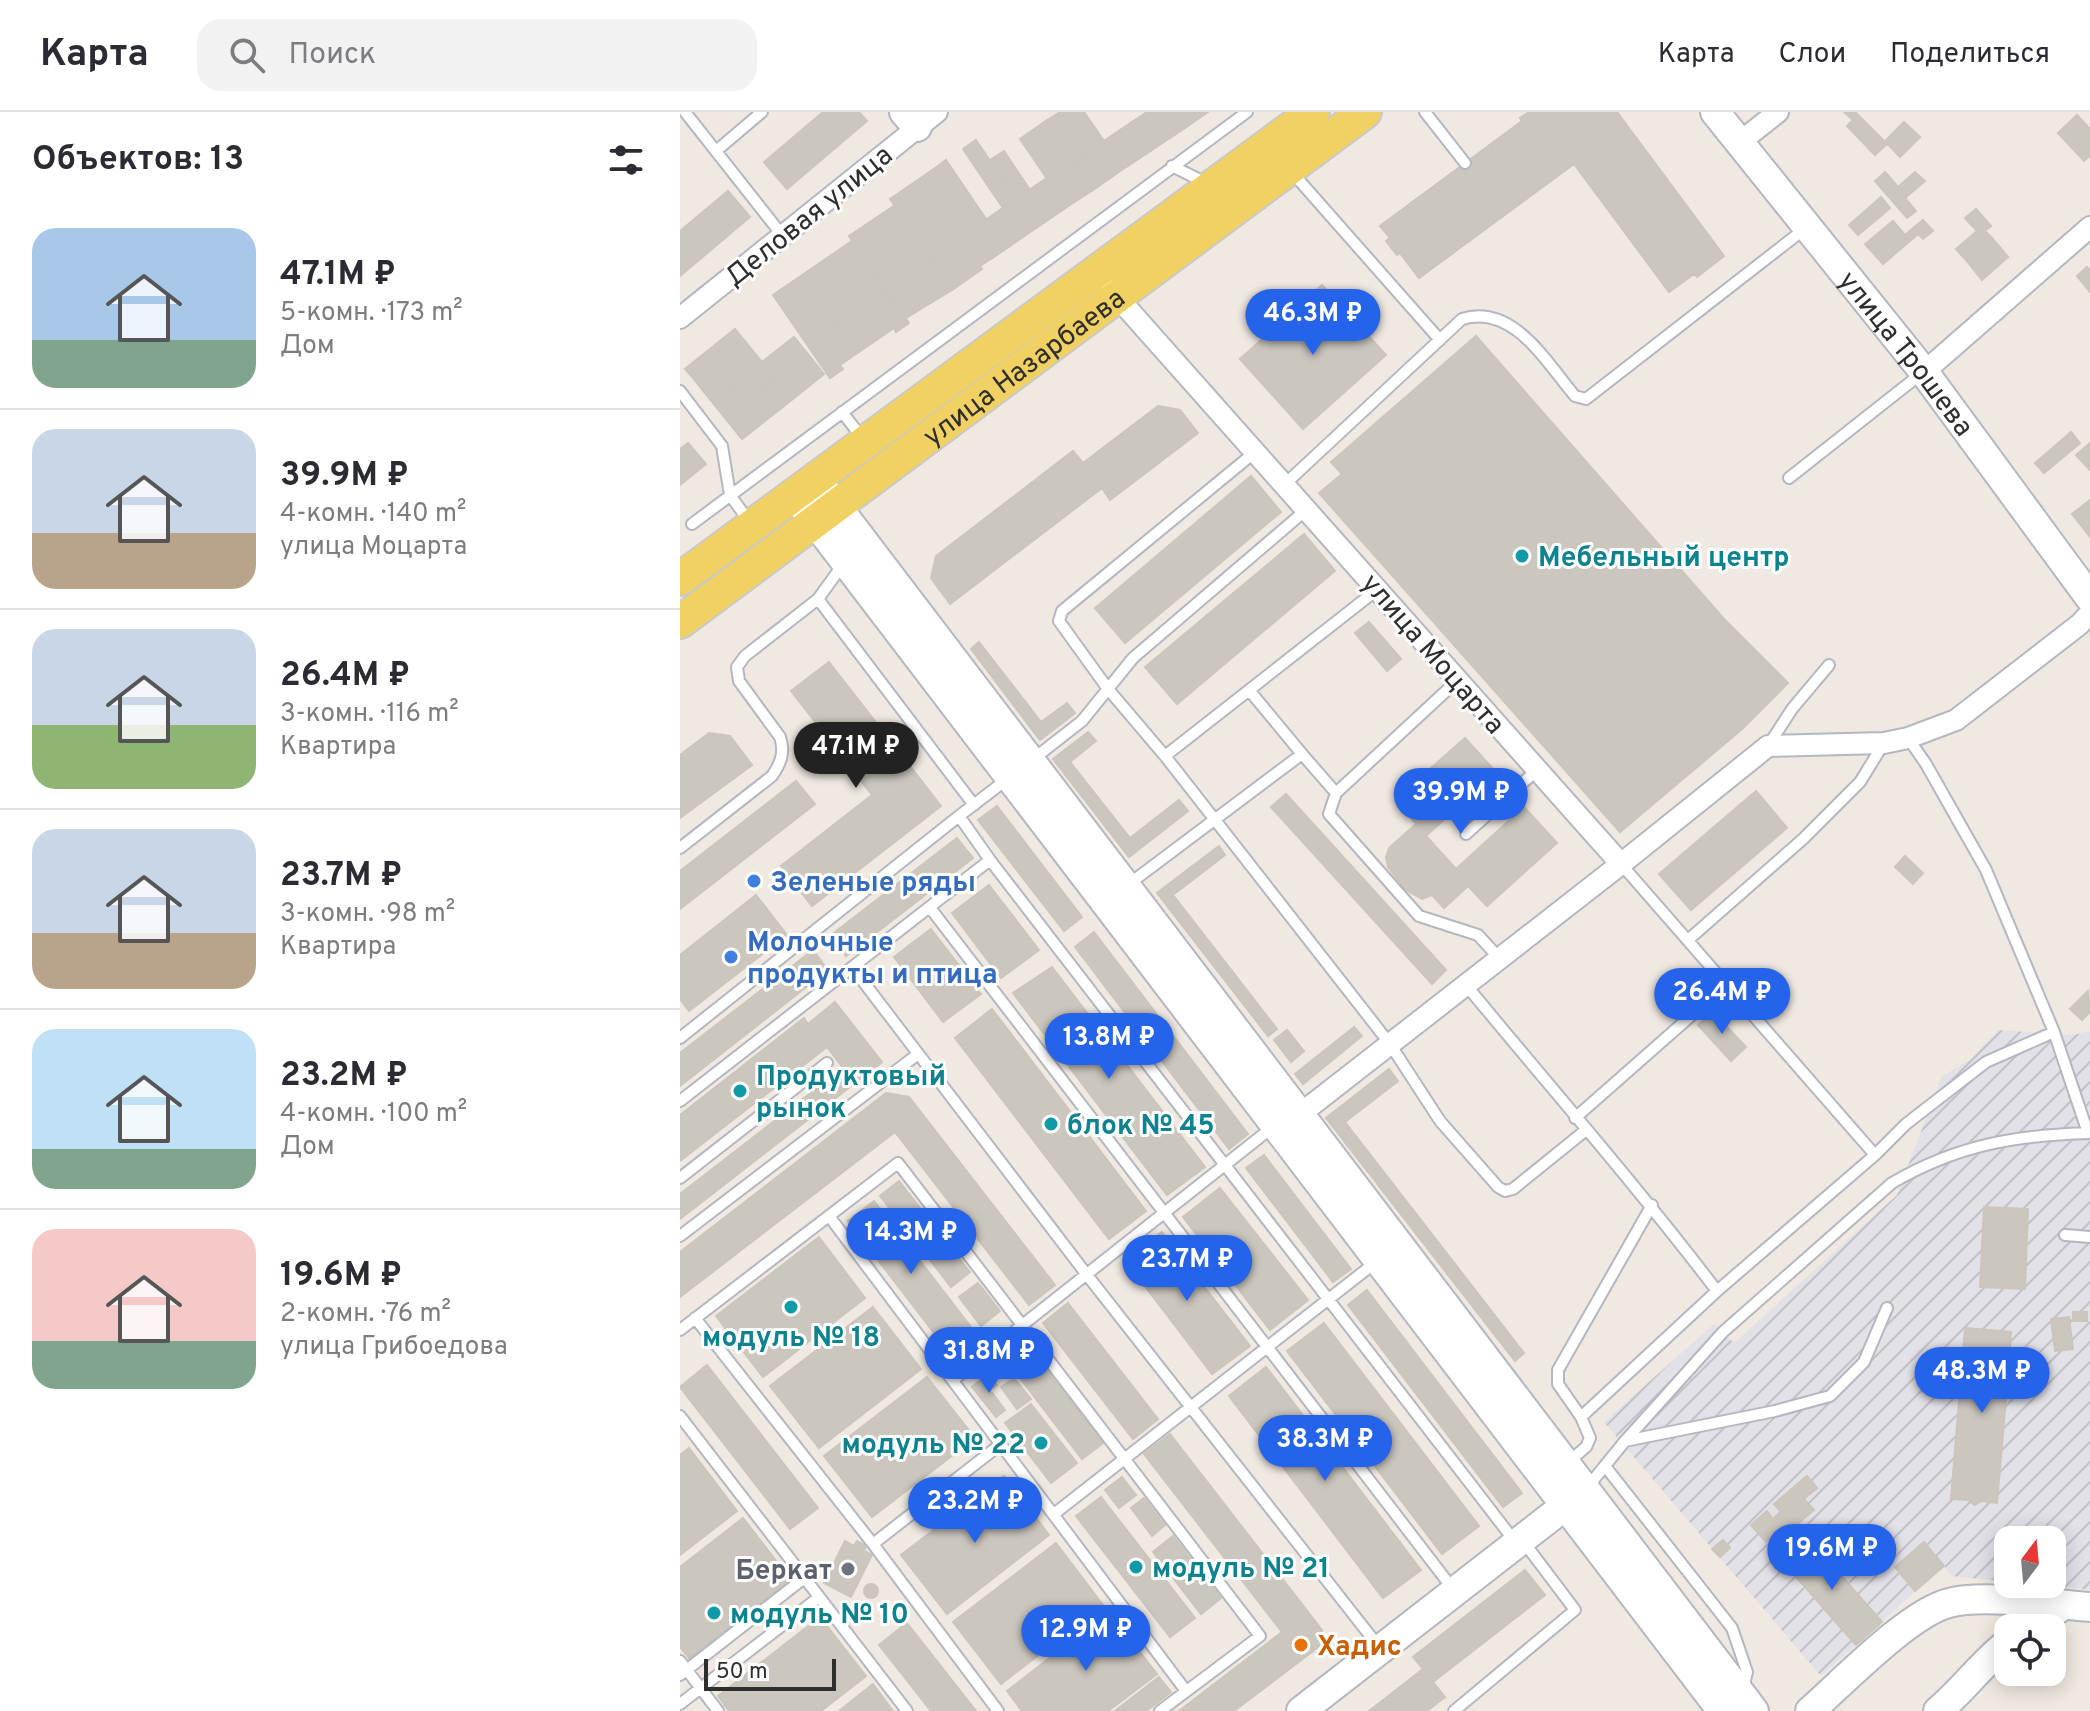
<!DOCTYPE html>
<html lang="ru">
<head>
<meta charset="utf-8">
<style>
	:root { --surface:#fff; --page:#f2f2f3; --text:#2b2b33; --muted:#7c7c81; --line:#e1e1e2; --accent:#2563eb }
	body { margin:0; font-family:Overpass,sans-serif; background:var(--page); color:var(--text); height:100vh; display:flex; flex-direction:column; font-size:30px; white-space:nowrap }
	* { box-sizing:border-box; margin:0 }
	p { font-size:26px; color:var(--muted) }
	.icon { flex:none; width:44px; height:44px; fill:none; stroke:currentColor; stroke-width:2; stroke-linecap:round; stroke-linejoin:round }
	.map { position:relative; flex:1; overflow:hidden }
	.sheet { display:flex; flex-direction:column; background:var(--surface); width:680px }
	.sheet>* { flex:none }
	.needle { width:52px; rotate:16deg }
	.tools { position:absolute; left:1314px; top:1414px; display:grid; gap:16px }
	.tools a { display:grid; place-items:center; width:72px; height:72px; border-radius:16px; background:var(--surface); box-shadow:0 4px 20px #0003; font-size:40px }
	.scale { position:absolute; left:24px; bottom:20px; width:132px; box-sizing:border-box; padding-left:8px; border:4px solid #2e2e2e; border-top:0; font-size:22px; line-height:28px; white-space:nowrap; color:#2e2e2e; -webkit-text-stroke:6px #fff; paint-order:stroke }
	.price { position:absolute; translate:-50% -68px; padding:0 18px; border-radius:28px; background:var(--accent); color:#fff; font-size:26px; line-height:52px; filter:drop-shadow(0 2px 4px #0008) }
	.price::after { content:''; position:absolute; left:50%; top:48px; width:24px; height:18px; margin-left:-12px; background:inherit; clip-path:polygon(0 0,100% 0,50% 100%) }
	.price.active { background:#222; color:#fff }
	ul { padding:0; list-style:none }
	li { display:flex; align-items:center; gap:24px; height:200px; padding:0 32px }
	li+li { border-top:2px solid var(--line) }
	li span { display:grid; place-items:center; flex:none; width:224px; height:160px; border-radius:24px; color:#555 }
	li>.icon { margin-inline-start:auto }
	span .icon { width:96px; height:96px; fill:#fffc; stroke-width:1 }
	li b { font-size:34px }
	h2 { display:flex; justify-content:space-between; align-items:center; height:96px; padding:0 32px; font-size:34px }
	header { display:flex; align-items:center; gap:48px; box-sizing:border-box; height:112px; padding:0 40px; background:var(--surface); border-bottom:2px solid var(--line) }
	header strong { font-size:38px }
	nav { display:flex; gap:44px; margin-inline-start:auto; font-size:28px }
	.search { width:560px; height:72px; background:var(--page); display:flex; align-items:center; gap:20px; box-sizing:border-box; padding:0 28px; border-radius:24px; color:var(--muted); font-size:30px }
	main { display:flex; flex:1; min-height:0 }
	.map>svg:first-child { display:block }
</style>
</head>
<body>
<header>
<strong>Карта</strong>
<div class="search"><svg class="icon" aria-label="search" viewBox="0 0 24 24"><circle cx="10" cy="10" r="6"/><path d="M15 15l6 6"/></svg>Поиск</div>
<nav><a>Карта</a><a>Слои</a><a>Поделиться</a></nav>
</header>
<main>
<section class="sheet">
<h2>Объектов: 13<svg class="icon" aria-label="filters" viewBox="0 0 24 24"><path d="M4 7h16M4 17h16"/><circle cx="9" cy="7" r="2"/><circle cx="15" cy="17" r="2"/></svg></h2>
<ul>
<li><span style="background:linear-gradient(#a9c7e8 70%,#7fa58c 0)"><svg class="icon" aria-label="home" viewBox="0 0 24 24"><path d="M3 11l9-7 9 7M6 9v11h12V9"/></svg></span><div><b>47.1M ₽</b><p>5-комн. · 173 m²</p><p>Дом</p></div></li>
<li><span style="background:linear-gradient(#c9d6e8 65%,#b9a48a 0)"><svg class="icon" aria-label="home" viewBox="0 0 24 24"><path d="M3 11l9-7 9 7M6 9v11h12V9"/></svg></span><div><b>39.9M ₽</b><p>4-комн. · 140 m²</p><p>улица Моцарта</p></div></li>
<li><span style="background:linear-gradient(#c9d6e8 60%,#8fb573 0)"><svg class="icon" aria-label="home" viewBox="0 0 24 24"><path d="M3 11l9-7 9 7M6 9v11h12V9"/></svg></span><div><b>26.4M ₽</b><p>3-комн. · 116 m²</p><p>Квартира</p></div></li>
<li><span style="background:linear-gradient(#c9d6e8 65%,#b9a48a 0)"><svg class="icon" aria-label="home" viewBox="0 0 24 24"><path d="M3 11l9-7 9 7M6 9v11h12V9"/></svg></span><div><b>23.7M ₽</b><p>3-комн. · 98 m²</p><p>Квартира</p></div></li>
<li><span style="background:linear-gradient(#bfe0f5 75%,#7fa58c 0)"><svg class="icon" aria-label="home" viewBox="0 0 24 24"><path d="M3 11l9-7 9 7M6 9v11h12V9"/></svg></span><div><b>23.2M ₽</b><p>4-комн. · 100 m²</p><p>Дом</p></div></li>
<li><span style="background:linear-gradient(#f6c9c9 70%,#7fa58c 0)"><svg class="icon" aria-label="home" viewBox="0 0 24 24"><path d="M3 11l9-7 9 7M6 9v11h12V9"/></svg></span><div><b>19.6M ₽</b><p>2-комн. · 76 m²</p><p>улица Грибоедова</p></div></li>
</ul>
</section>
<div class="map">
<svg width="1410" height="1599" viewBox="0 0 1410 1599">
	<defs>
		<pattern id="industrial-furrows" width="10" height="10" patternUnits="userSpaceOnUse" patternTransform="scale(2)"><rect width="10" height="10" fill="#e3e1e8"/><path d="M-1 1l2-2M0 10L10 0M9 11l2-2" fill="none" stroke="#c3c1c7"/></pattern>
	</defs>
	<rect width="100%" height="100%" fill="#efe9e1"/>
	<path fill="url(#industrial-furrows)" d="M1318 918 1393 923 1410 919V1478L1353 1472H1372V1428H1328V1470L1272 1464 1264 1454 1141 1564 924 1310 1034 1212 1054 1231 1217 1083 1262 964 1289 949Z"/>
	<path fill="#cbc7bf" stroke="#cbc5ba" stroke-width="2" d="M143 0H179L187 9 107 77 84 50Z
		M380 0H404L424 29 394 50 366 9Z
		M467 0H486L499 20 475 36 455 8Z
		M486 0H528L499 20Z
		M849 0H937L1044 144 1017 165 1014 162 989 180 894 52 739 166 720 141 717 143 706 129 710 126 700 114 842 9 840 6Z
		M1164 0H1175L1207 32 1195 43 1167 14 1173 8Z
		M1397 3 1410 17V44L1404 49 1378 21Z
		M455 8 475 36 443 57 424 29Z
		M366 9 394 50 368 68 340 27Z
		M1224 10 1240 25 1220 45 1205 29Z
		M296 28 336 87 323 96 283 37Z
		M424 29 443 57 413 78 394 50Z
		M324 39 350 78 336 87 310 48Z
		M266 48 306 107 294 116 254 57Z
		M394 50 413 78 387 95 368 68Z
		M254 57 296 119 252 149 210 87Z
		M1205 60 1218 75 1235 60 1245 69 1225 86 1236 99 1227 106 1195 69Z
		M367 66 387 95 356 116 336 87Z
		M48 79 70 105 0 164V119Z
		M1201 85 1210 96 1178 123 1169 113Z
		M336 87 356 116 314 145 294 116Z
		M214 94 252 149 207 180 169 124Z
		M1296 97 1311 114 1305 119 1312 126 1286 148 1276 137 1297 119 1285 106Z
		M1243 108 1253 119 1243 127 1238 122 1230 129 1225 123Z
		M1213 109 1230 129 1203 152 1185 132Z
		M296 119 314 145 300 154 302 157 272 178 252 149Z
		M1312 126 1328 145 1302 168 1286 148Z
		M172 129 206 177 126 231 93 183Z
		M252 149 272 178 226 206 207 180Z
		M1407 155 1410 158V180L1397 164Z
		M642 173 706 243 623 317 560 247Z
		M206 177 229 211 216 220 214 216 160 253 163 257 150 266 126 231Z
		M55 217 95 266 64 291 31 250 12 265 5 257Z
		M796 224 1044 507 1108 571 1061 618 940 720 639 381 662 362 651 350Z
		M114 225 127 241 95 266 82 250Z
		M127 241 144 262 104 294 86 273Z
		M31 250 64 291 86 273 104 294 62 327 12 265Z
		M478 294 500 298 518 321 430 388 422 376 270 492 251 466 256 444 393 339 403 351Z
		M1391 320 1400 331 1364 361 1355 351Z
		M8 331 26 352 0 373V337Z
		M1410 331V358L1396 343Z
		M571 364 601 400 445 531 415 496Z
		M1410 388V425L1392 402Z
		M624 422 655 459 497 592 465 555Z
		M689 510 721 547 707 559 675 521Z
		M299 530 361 610 387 591 395 601 360 628 291 537Z
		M149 550 261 694 132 794 101 754 192 683 111 579Z
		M408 620 416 629 390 650 450 726 499 688 508 699 449 745 373 647Z
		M29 621 50 624 72 653 0 706V643Z
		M785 626 816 660 746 724 776 757 844 695 877 731 807 794 788 774 764 796 752 783 742 787 726 778 708 755 706 745 709 736 736 712 715 688Z
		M116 669 135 692 0 797V759Z
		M1076 679 1107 716 1011 798 979 762Z
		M606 682 766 858 752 872 591 695Z
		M317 694 402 805 384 819 298 708Z
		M277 726 293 746 166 844 150 824Z
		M539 734 545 743 493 783 597 917 588 924 477 781Z
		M1225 744 1243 761 1233 772 1215 755Z
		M309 773 359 838 321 866 272 801Z
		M76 783 107 823 9 899 0 887V843Z
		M251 817 301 882 263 910 214 845Z
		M414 820 568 1022 549 1037 395 835Z
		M133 838 148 858 0 974V941Z
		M372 855 525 1055 487 1083 333 881Z
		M1408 879 1410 900 1402 908 1390 897Z
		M155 890 202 950 0 1107V1082L163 956 147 935 0 1049V1003L124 906 128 912Z
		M312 897 466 1099 429 1127 275 926Z
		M1033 900 1066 935 1051 949 1018 913Z
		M674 915 682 924 623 972 615 962Z
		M607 918 624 939 611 950 594 928Z
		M709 957 718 969 665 1010 844 1241 835 1249 646 1006Z
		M206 981 229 985 375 1173 349 1193 215 1020 0 1185V1140Z
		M584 1043 671 1157 653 1170 566 1056Z
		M219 1069 259 1120 240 1135 200 1084Z
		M540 1076 628 1188 590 1218 503 1105Z
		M194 1089 294 1219 268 1239 168 1109Z
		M1304 1095 1348 1097 1345 1177 1300 1175Z
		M482 1120 570 1234 532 1262 445 1148Z
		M139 1125 185 1186 83 1265 36 1204Z
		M266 1130 290 1160 271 1175 247 1144Z
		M298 1171 320 1199 301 1214 279 1185Z
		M687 1178 842 1381 823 1395 668 1193Z
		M388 1191 478 1307 453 1327 363 1211Z
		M193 1195 241 1257 139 1336 90 1274Z
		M1393 1200H1407V1209H1393Z
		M1389 1205 1393 1237 1375 1239 1371 1207Z
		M644 1211 799 1414 762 1442 607 1239Z
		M1285 1216 1331 1220 1329 1252 1336 1260V1269L1335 1277 1326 1286 1317 1391 1301 1389 1295 1393 1288 1388 1271 1387Z
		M343 1228 423 1331 402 1347 323 1244Z
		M27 1253 138 1396 110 1417 0 1275Z
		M586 1255 741 1458 703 1486 549 1284Z
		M308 1262 317 1273 310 1278 325 1298 316 1305 292 1275Z
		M247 1265 295 1326 192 1405 144 1344Z
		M334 1266 351 1287 337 1297 321 1275Z
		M351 1292 397 1351 371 1371 325 1311Z
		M490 1322 642 1518 641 1533 554 1599H499L602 1520 464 1342Z
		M9 1336 57 1399 0 1443V1343Z
		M324 1364 369 1423 267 1502 221 1443Z
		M1127 1364 1137 1376 1124 1387 1134 1398 1114 1415 1094 1392Z
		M442 1365 456 1383 439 1396 425 1378Z
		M421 1385 515 1506 490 1525 396 1404Z
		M464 1386 485 1413 472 1424 451 1396Z
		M1087 1399 1093 1407 1101 1401 1110 1411 1086 1430 1071 1413Z
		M63 1406 111 1468 9 1546 0 1535V1455Z
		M493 1424 541 1486 521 1502 473 1440Z
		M1129 1427 1202 1510 1176 1533 1103 1450Z
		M1043 1428 1050 1436 1040 1445 1032 1437Z
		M165 1429 174 1434 177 1429 186 1434 184 1439 192 1443 171 1485 144 1471Z
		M1244 1430 1264 1454 1235 1479 1215 1455Z
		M376 1431 423 1493 321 1572 273 1510Z
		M845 1458 865 1483 753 1570 765 1585 747 1599H689L743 1557 733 1545Z
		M184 1479a7 7 0 1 1 14 0a7 7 0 1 1-14 0Z
		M429 1500 477 1562 428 1599H342L327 1579Z
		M140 1505 186 1564 141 1599H49L38 1584Z
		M227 1511 296 1599H251L199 1533Z
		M479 1565 491 1580 466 1599H435Z
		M193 1572 213 1599H159Z"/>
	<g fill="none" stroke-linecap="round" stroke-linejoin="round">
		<defs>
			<path id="lane" d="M5 0 102 123
				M745 0 785 51
				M36 39 82 0
				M492 54 526 71
				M610 58 760 228
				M0 279 42 334 50 383 71 412
				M162 300 183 327
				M575 340 382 499 379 509 428 577 485 644 710 932 760 1009 818 1075 825 1079 833 1077 906 1018
				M1109 366 1242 261
				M604 373 782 207C833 191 866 250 895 284L906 287 1127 115
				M12 412 567 0
				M138 487 294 693
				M569 578 622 642
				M1228 626 1246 652 1306 758 1374 920 1408 1021
				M1088 634 1112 597 1149 553
				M485 644 698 477
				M352 648 402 609 453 546 626 398
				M656 681 778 568
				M786 722 857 658
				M0 736 92 664C101 651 105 640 100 625L59 569 57 555 65 544 138 487 164 451
				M310 748 836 1431
				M941 752 1195 1043
				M449 772 622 642 656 681 649 702 739 804 798 823 820 847
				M251 797 773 1477
				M1008 828 1123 727 1180 670 1204 631
				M170 858 182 868 407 1163 699 1535
				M786 873C870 975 957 1074 1037 1179
				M0 926 279 704
				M0 989 310 748 279 704 330 665
				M895 1006 1046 873
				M0 1066 147 951
				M149 1104 506 1579
				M1385 1123 1410 1125
				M0 1124 238 942
				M15 1206 193 1432 318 1599
				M0 1218 218 1051 580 1524 480 1599
				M273 1268 594 1014
				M0 1304 227 1599
				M901 1305 878 1272V1258L972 1093
				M945 1329 1043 1220 1212 1071C1277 1033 1336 1023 1410 1021
				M886 1352 906 1335 910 1326 901 1305 1037 1179 1195 1043 1226 1012 1306 950 1374 920
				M925 1354 1052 1516 1067 1560 1063 1576
				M906 1377 945 1329 1095 1299 1150 1284 1184 1250 1207 1196
				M374 1402 696 1150
				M193 1432 321 1332
				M0 1549 38 1599
				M0 1563 123 1467
				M0 1592 138 1486
				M774 1599 895 1498 843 1429"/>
			<path id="street" d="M1060 30 1098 0
				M431 178 941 752
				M0 206 257 0
				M1244 260 1410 115
				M610 1010 941 752 1088 634 1204 631 1228 626 1276 608 1400 512 1410 501"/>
			<g id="secondary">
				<path d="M224 0 237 15"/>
				<path id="s1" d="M1035 0 1244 260 1410 486"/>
				<path d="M136 367 1074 1599"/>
				<path d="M122 393 1042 1599"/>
				<path d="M1348 1516 1384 1493"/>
				<path d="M621 1599 899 1383"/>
				<path d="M1130 1599C1163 1570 1229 1501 1269 1491 1302 1482 1374 1492 1410 1495"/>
				<path d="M1258 1599C1283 1578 1302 1551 1328 1531"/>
			</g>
			<g id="primary">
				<path d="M0 467 633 0"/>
				<path id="s2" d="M0 510 685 0"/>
			</g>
		</defs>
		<use href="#lane" stroke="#b4b7c1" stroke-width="14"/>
		<use href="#street" stroke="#b4b7c1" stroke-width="24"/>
		<use href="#secondary" stroke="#b4b7c1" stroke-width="32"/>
		<use href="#primary" stroke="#c9c9c9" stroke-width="36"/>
		<use href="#lane" stroke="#fff" stroke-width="10"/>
		<use href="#street" stroke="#fff" stroke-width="20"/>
		<use href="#secondary" stroke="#fff" stroke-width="28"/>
		<use href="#primary" stroke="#f2d163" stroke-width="32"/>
	</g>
	<g fill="#0f9aa8" stroke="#fff" stroke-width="3">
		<circle cx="842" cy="444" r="8"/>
		<circle cx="60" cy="979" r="8"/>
		<circle cx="371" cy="1012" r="8"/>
		<circle cx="111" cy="1195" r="8"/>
		<circle cx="361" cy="1331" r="8"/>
		<circle cx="456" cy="1455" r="8"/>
		<circle cx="34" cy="1501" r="8"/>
	</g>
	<g fill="#3f7fe0" stroke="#fff" stroke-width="3">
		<circle cx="74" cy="769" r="8"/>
		<circle cx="51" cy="845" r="8"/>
	</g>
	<circle fill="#6b7280" stroke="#fff" stroke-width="3" cx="168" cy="1457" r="8"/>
	<circle fill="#e8710a" stroke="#fff" stroke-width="3" cx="621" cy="1533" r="8"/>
	<g text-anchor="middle" stroke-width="6" stroke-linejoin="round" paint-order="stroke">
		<g font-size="28" fill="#2e2e2e" stroke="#fff">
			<text transform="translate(128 103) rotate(-39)" y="10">Деловая улица</text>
			<text dy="10" stroke="none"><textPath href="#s1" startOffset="308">улица Трошева</textPath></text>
			<text dy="10" stroke="none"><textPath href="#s2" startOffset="428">улица Назарбаева</textPath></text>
			<text transform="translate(754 541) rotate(49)" y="10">улица Моцарта</text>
		</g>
		<g font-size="28" font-weight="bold" fill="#0d838f" stroke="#fff" text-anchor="start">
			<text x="858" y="454">Мебельный центр</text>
			<text x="76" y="973">Продуктовый<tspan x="76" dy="32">рынок</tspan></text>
			<text x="387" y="1022">блок № 45</text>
			<text x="111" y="1234" text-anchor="middle">модуль № 18</text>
			<text x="345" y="1341" text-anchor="end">модуль № 22</text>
			<text x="472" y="1465">модуль № 21</text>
			<text x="50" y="1511">модуль № 10</text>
		</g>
		<g font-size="28" font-weight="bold" fill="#366cbe" stroke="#fff" text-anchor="start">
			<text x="90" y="779">Зеленые ряды</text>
			<text x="67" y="839">Молочные<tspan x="67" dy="32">продукты и птица</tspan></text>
		</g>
		<g font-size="28" font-weight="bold" fill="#5b616d" stroke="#fff" text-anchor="end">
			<text x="152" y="1467">Беркат</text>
		</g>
		<g font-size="28" font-weight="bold" fill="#c56008" stroke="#fff" text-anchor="start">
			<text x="637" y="1543">Хадис</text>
		</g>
	</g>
</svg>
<div class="tools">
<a><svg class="needle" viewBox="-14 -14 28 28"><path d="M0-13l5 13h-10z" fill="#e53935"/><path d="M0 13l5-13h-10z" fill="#7c7c81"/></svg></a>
<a><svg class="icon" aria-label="locate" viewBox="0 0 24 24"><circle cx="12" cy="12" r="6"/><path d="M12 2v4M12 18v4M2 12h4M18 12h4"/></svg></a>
</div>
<div class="scale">50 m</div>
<b class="price" style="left:633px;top:245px">46.3M ₽</b>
<b class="price active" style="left:176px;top:678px">47.1M ₽</b>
<b class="price" style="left:781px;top:724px">39.9M ₽</b>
<b class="price" style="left:1042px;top:924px">26.4M ₽</b>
<b class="price" style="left:429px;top:969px">13.8M ₽</b>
<b class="price" style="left:231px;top:1164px">14.3M ₽</b>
<b class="price" style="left:507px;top:1191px">23.7M ₽</b>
<b class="price" style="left:309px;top:1283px">31.8M ₽</b>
<b class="price" style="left:1302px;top:1303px">48.3M ₽</b>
<b class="price" style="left:645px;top:1371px">38.3M ₽</b>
<b class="price" style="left:295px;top:1433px">23.2M ₽</b>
<b class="price" style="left:1152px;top:1480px">19.6M ₽</b>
<b class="price" style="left:406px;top:1561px">12.9M ₽</b>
</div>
</main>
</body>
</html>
